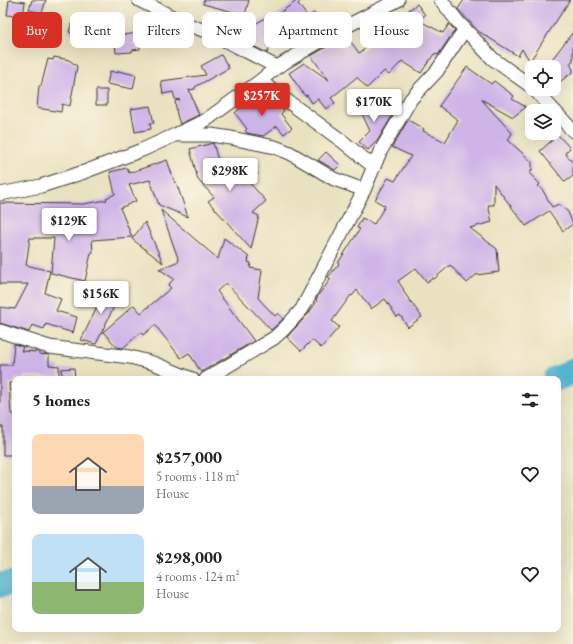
<!DOCTYPE html>
<html lang="en">
<head>
<meta charset="utf-8">
<style>
	:root { --surface:#fff; --page:#f6f6f6; --text:#202124; --muted:#757577; --accent:#d93025 }
	body { margin:0; font-family:"EB Garamond",serif; background:var(--page); color:var(--text); height:100vh; display:flex; flex-direction:column; font-size:15px; white-space:nowrap }
	* { box-sizing:border-box; margin:0 }
	p { font-size:13px; color:var(--muted) }
	.icon { flex:none; width:22px; height:22px; fill:none; stroke:currentColor; stroke-width:2; stroke-linecap:round; stroke-linejoin:round }
	.map { position:relative; flex:1; overflow:hidden }
	.panel { position:absolute; left:12px; top:376px; width:549px; height:256px; display:flex; flex-direction:column; background:var(--surface); border-radius:8px; box-shadow:0 4px 16px #0002 }
	.panel>* { flex:none }
	.top-card { position:absolute; left:12px; top:12px; width:549px; height:36px; display:flex; gap:8px }
	.fabs { position:absolute; left:525px; top:60px; display:grid; gap:8px }
	.fabs a { display:grid; place-items:center; width:36px; height:36px; border-radius:8px; background:var(--surface); box-shadow:0 4px 16px #0002; font-size:20px }
	.price { position:absolute; translate:-50% -34px; padding:0 9px; border-radius:4px; background:#fff; color:#222; font-size:13px; line-height:26px; filter:drop-shadow(0 1px 2px #0008) }
	.price::after { content:''; position:absolute; left:50%; top:24px; width:12px; height:9px; margin-left:-6px; background:inherit; clip-path:polygon(0 0,100% 0,50% 100%) }
	.price.active { background:var(--accent); color:#fff }
	ul { padding:0; list-style:none }
	li { display:flex; align-items:center; gap:12px; height:100px; padding:0 20px }
	li span { display:grid; place-items:center; flex:none; width:112px; height:80px; border-radius:8px; color:#555 }
	li>.icon { margin-inline-start:auto }
	span .icon { width:48px; height:48px; fill:#fffc; stroke-width:1 }
	li b { font-size:17px }
	h2 { display:flex; justify-content:space-between; align-items:center; height:48px; padding:0 20px; font-size:17px }
	.chip { padding:0 14px; border-radius:8px; background:var(--surface); box-shadow:0 4px 16px #0002; font-size:14px; line-height:36px }
	.chip.active { background:var(--accent); color:#fff }
	.map>svg:first-child { display:block }
</style>
</head>
<body>
<div class="map">
<svg width="573" height="644" viewBox="0 0 573 644">
	<rect width="100%" height="100%" fill="#fcf5e5"/>
	<filter id="ink" filterUnits="userSpaceOnUse"><feTurbulence type="fractalNoise" baseFrequency=".025" numOctaves="2"/><feDisplacementMap in="SourceGraphic" scale="8" xChannelSelector="R" yChannelSelector="G"/><feConvolveMatrix kernelMatrix="1 2 1 2 8 2 1 2 1" color-interpolation-filters="sRGB"/></filter>
	<filter id="wash" filterUnits="userSpaceOnUse"><feTurbulence type="fractalNoise" baseFrequency=".012" numOctaves="4" result="noise"/><feDisplacementMap in="SourceGraphic" scale="16" xChannelSelector="R" yChannelSelector="G"/><feGaussianBlur stdDeviation="0.9" result="paint"/><feColorMatrix in="noise" values="0 0 0 0 0 0 0 0 0 0 0 0 0 0 0 0 0 1.4 0 .05"/><feComposite in="paint" operator="in"/></filter>
	<g filter="url(#wash)">
		<rect width="100%" height="100%" fill="#e9e2c0"/>
		<g fill="none" stroke-linecap="round" stroke-linejoin="round">
			<path stroke="#54b4d2" stroke-width="25" d="M555 379 568 374 573 370
				M0 585 15 583"/>
		</g>
		<g id="blocks">
			<path fill="#cfb4e8" d="M9 0 25 2 23 17 7 15Z
				M32 0H46L42 13 29 10Z
				M204 0H249L245 15 203 4Z
				M298 0H301L298 4 308 17 314 13 324 26 333 19 336 23 302 43 287 22 281 30 266 39 273 43 267 53 234 36 269 16 271 19Z
				M464 0H570L530 61 522 49 518 56 478 31 458 9Z
				M417 4 425 15 418 20 443 33 449 24 455 30 438 55 434 54 421 73 402 61 389 75 384 71 367 88 357 77 331 98 335 103 326 109 318 99 312 103 307 95 305 96 289 73 304 63 329 80 311 56 345 36 346 39 348 38 359 53 361 52 377 37 380 40 398 25 397 24 405 18 402 15Z
				M148 17 165 22 161 33 145 29Z
				M72 22 84 25 82 36 69 32Z
				M106 24 108 35 95 37 94 25Z
				M573 32V60L570 64 573 69V72L554 86V67H546Z
				M139 33 140 49 132 50V52L116 53 114 36Z
				M221 55 229 68 195 87V89L189 90 199 115 180 124 177 115 175 101 180 100 175 99 173 92 163 94 161 81 206 75 201 66Z
				M54 57 69 60 77 66 70 106 62 104 61 112 37 108 39 86H41L48 59 53 60Z
				M467 67 491 84 494 81 514 96 512 99 526 107 513 117 481 99 512 133 508 140 532 162V170L529 173 540 184 538 186 542 189 552 207 559 204 568 212 573 224 563 231 549 211 526 226 494 184V205H488L492 222 470 228 497 249 499 272 476 275 467 283 450 265 434 279 433 278 427 282 416 268 398 281 404 290 403 291 422 317 408 327 400 315 397 317 385 299 371 309 357 290 352 296 351 295 332 321 339 327 321 348 312 340 301 351 287 337 308 314 317 301 316 300 319 294 331 279 328 277 339 264 338 263 360 229 357 228 362 218 374 224 385 206 375 200 388 178 395 181 411 156 392 147 398 137 408 120 424 129 423 131 445 142 458 120 439 106Z
				M110 71 118 73V71L136 75 133 89 107 84Z
				M96 90H107V105H96Z
				M256 95 265 104 268 99 284 110 281 114 292 128 284 134 277 126 263 136 247 133 245 131 247 129 235 113Z
				M374 100 392 116 378 140 368 150 359 142 370 131 359 107Z
				M150 106 154 123H150L151 129 135 132 131 109Z
				M558 135 570 148 565 153 573 163V176L565 182 540 151Z
				M213 143 223 178 248 160 258 174 248 181 266 201 253 213 259 216 251 249 208 201 214 197 198 180 190 149Z
				M326 152 340 165 335 170 318 160Z
				M167 160 175 183 176 182 188 217 159 205 150 180 129 185 136 201 120 208 132 237 92 240 93 253H91L85 281 51 273 54 238H30L26 265 50 271 45 293 61 299 56 311 77 317 73 333 46 324 44 329 32 325 29 332 0 323V307L15 309 28 284H0V203L83 204 107 200 106 198 115 194 110 172 127 168 129 173Z
				M161 210 218 259 224 238 249 257 248 262 251 263 250 268 262 270 258 298 275 316 278 313 283 319 271 330 226 283 217 291 254 341 201 372 189 353 181 358 155 325 143 335 141 332 123 348 117 347 103 332 134 305 141 313 171 288 168 285 174 279 159 269 179 261Z
				M145 222 163 263 132 239Z
				M108 285 121 292 96 344 81 340Z
				M14 344 23 347 21 351 39 352V354L49 355V365L59 366V377L24 376V379H15V383H9L11 414H15V455H3V427H0V365H12Z
				M74 368 75 379H63L61 369Z"/>
		</g>
	</g>
	<g filter="url(#ink)">
		<use href="#blocks" fill-opacity="0" stroke="#3b3a35" stroke-width="1"/>
		<g fill="none" stroke-linecap="round" stroke-linejoin="round">
			<defs>
				<path id="minor" d="M139 0 186 24 211 33 277 67
					M441 0 458 22 493 59 532 87
					M260 81 342 141 374 167
					M534 89 573 131
					M179 135H211L231 138 275 147 290 153 334 179 364 190
					M0 194 41 186 84 172 142 150 175 135 206 120 260 81 277 67 307 49 343 28 398 0
					M0 331 49 347 130 357 153 363 192 379
					M206 379 274 338 284 329 302 309 364 190 380 152 391 133 411 99 419 90 437 71 465 29"/>
			</defs>
			<use href="#minor" stroke="#3b3a35" stroke-width="15"/>
			<use href="#minor" stroke="#fff" stroke-width="13"/>
		</g>
	</g>
</svg>
<div class="fabs">
<a><svg class="icon" aria-label="locate" viewBox="0 0 24 24"><circle cx="12" cy="12" r="6"/><path d="M12 2v4M12 18v4M2 12h4M18 12h4"/></svg></a>
<a><svg class="icon" aria-label="layers" viewBox="0 0 24 24"><path d="M12 4l9 5-9 5-9-5zM3 14l9 5 9-5"/></svg></a>
</div>
<b class="price active" style="left:262px;top:117px">$257K</b>
<b class="price" style="left:374px;top:123px">$170K</b>
<b class="price" style="left:230px;top:192px">$298K</b>
<b class="price" style="left:69px;top:242px">$129K</b>
<b class="price" style="left:101px;top:315px">$156K</b>
<div class="top-card">
<a class="chip active">Buy</a>
<a class="chip">Rent</a>
<a class="chip">Filters</a>
<a class="chip">New</a>
<a class="chip">Apartment</a>
<a class="chip">House</a>
</div>
<section class="panel">
<h2>5 homes<svg class="icon" aria-label="filters" viewBox="0 0 24 24"><path d="M4 7h16M4 17h16"/><circle cx="9" cy="7" r="2"/><circle cx="15" cy="17" r="2"/></svg></h2>
<ul>
<li><span style="background:linear-gradient(#ffd9b3 65%,#9aa5b1 0)"><svg class="icon" aria-label="home" viewBox="0 0 24 24"><path d="M3 11l9-7 9 7M6 9v11h12V9"/></svg></span><div><b>$257,000</b><p>5 rooms · 118 m²</p><p>House</p></div><svg class="icon" aria-label="heart" viewBox="0 0 24 24"><path d="M12 20l-8-8c-3-5 5-10 8-4 3-6 11-1 8 4z"/></svg></li>
<li><span style="background:linear-gradient(#bfe0f5 60%,#8fb573 0)"><svg class="icon" aria-label="home" viewBox="0 0 24 24"><path d="M3 11l9-7 9 7M6 9v11h12V9"/></svg></span><div><b>$298,000</b><p>4 rooms · 124 m²</p><p>House</p></div><svg class="icon" aria-label="heart" viewBox="0 0 24 24"><path d="M12 20l-8-8c-3-5 5-10 8-4 3-6 11-1 8 4z"/></svg></li>
</ul>
</section>
</div>
</body>
</html>
